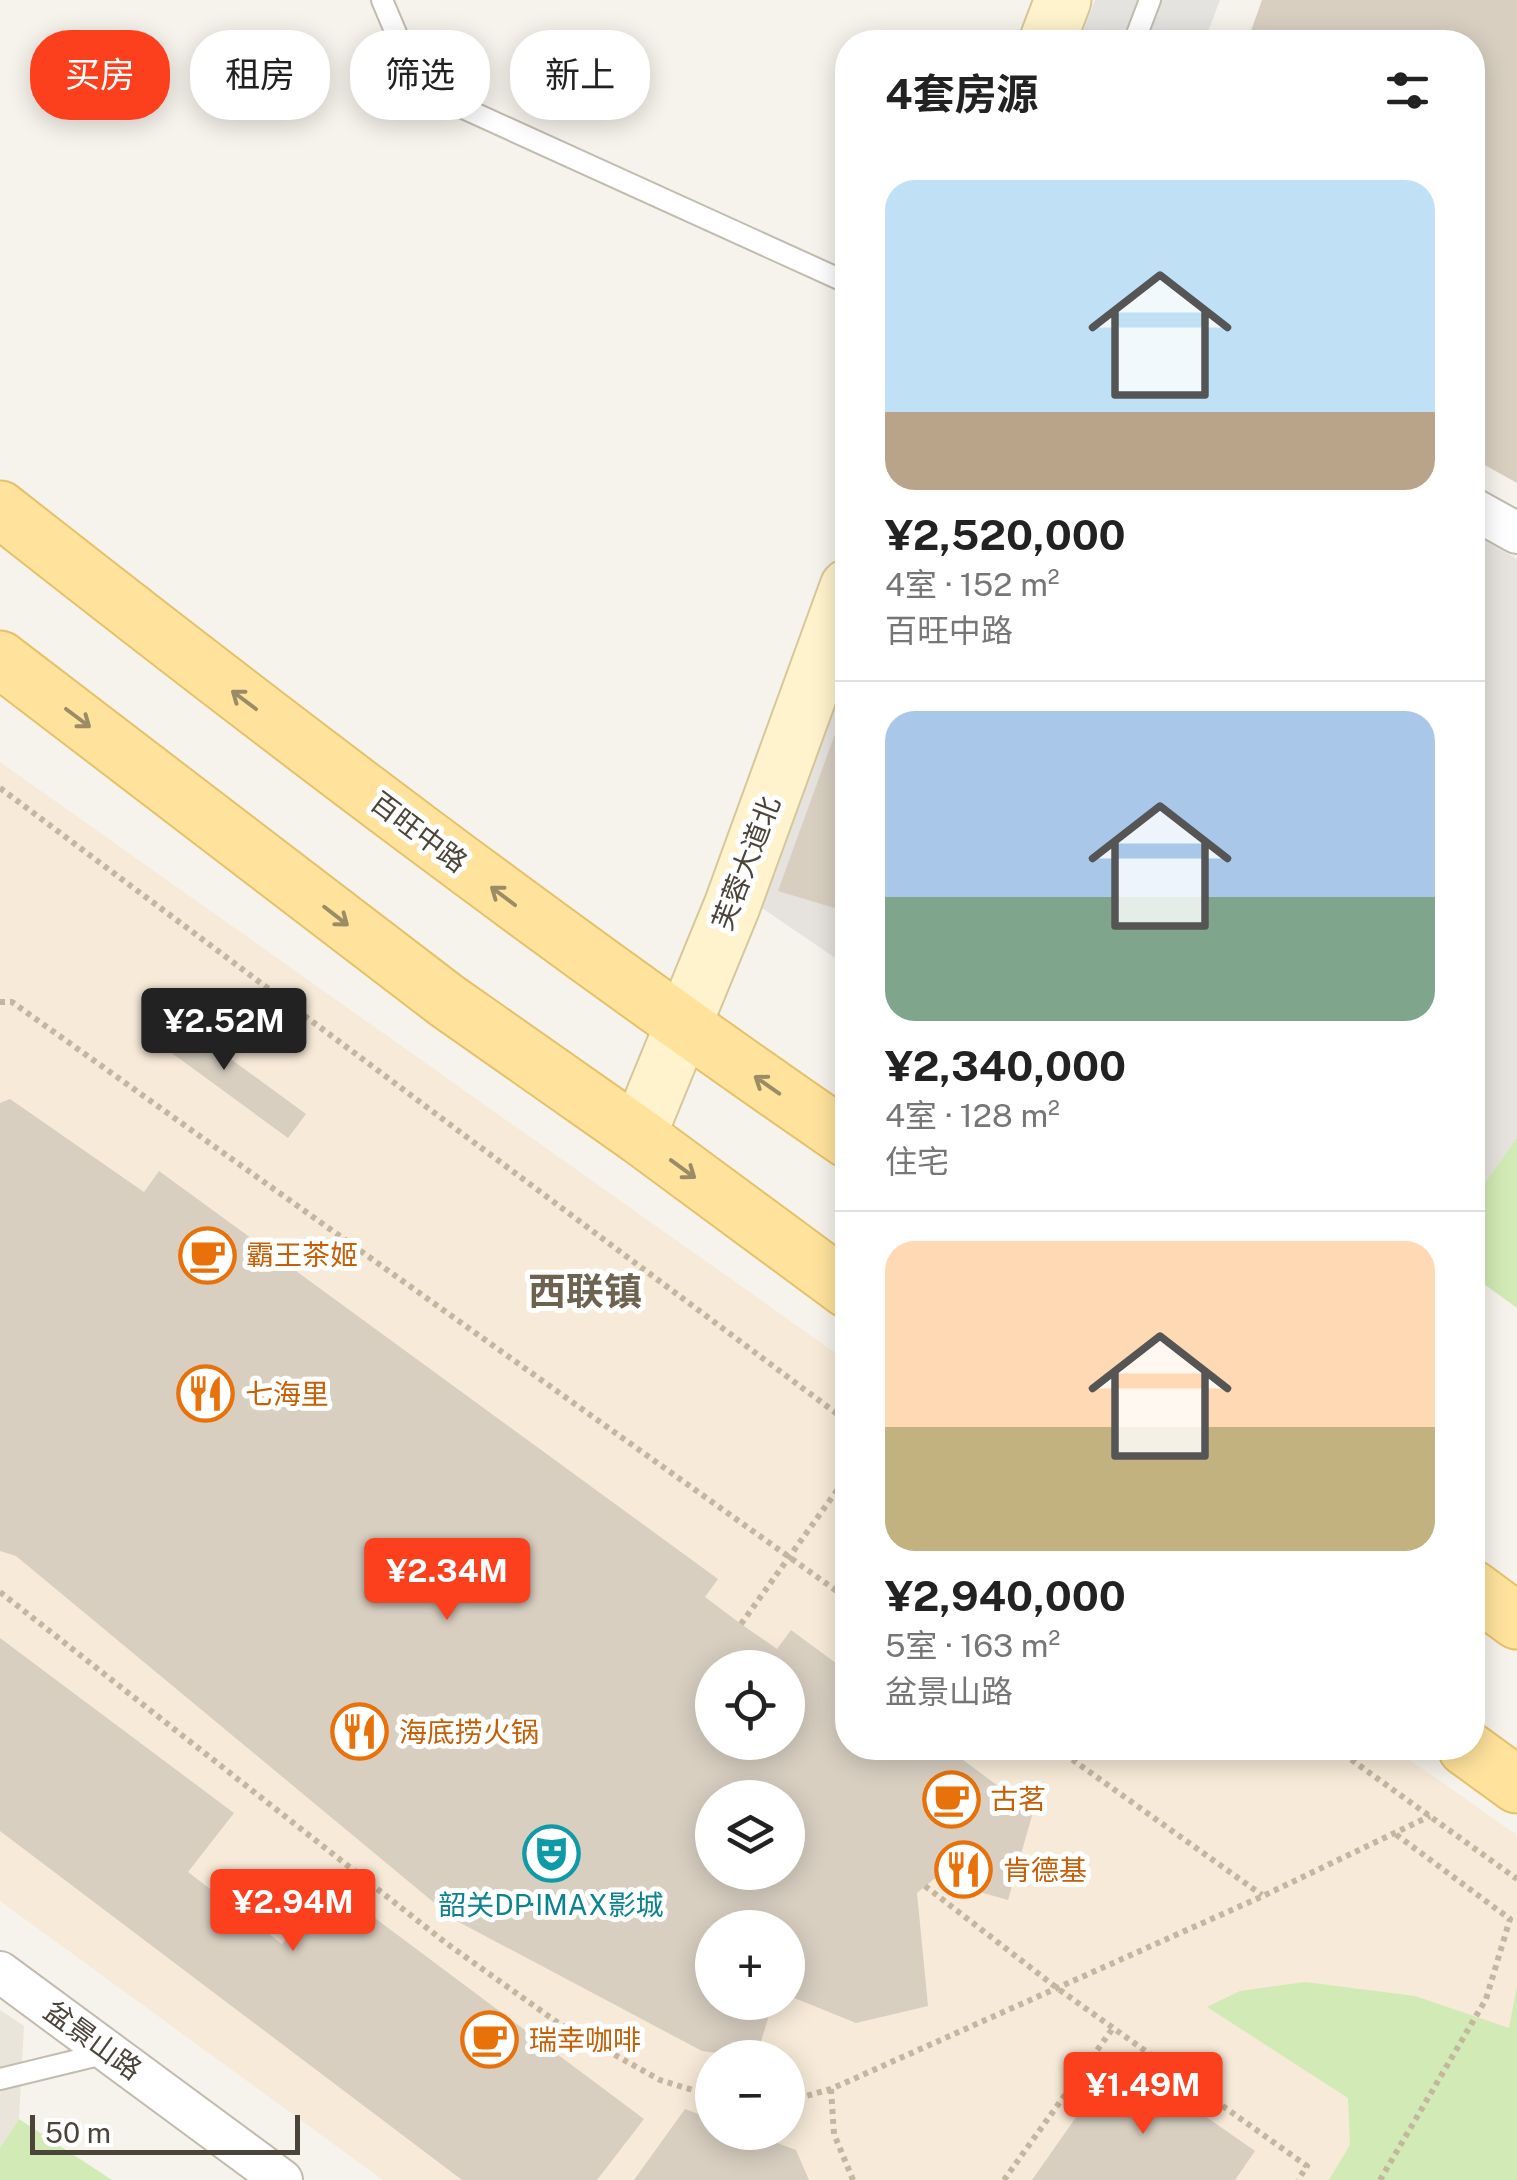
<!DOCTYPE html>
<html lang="zh">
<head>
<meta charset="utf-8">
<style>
	:root { --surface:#fff; --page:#f2f2f2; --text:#222; --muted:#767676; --line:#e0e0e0; --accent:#fc3f1d }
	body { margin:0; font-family:"Public Sans","Noto Sans SC",sans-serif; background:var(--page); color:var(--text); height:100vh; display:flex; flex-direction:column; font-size:38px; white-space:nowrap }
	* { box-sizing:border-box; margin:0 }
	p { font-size:32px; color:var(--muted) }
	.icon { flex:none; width:55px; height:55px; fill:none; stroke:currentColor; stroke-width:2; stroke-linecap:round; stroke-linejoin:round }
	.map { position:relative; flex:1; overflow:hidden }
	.details { position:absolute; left:835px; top:30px; width:650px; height:1730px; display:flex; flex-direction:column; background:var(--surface); border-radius:40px; box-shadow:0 5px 25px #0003 }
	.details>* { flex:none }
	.hud { position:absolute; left:30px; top:30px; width:655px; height:90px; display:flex; gap:20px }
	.controls { position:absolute; left:695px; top:1650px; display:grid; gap:20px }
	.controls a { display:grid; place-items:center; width:110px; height:110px; border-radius:50%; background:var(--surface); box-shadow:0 5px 25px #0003; font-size:50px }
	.scale { position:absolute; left:30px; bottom:25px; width:270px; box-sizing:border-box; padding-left:10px; border:5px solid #4b4439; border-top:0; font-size:28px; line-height:35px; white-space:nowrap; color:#4b4439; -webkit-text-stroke:8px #fff; paint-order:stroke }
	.price { position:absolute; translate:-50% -85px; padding:0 22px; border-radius:10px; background:var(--accent); color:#fff; font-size:32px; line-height:65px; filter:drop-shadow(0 2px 5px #0008) }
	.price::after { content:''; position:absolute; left:50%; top:60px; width:30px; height:22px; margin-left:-15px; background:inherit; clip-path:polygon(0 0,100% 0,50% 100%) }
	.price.on { background:#222; color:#fff }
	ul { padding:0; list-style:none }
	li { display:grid; align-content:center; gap:20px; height:530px; padding:0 50px }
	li+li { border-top:2px solid var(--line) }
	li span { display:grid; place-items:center; height:310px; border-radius:30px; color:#555 }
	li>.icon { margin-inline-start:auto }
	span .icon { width:180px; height:180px; fill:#fffc; stroke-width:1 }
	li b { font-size:42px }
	h2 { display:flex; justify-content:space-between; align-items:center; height:120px; padding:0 50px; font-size:42px }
	.tag { padding:0 35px; border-radius:40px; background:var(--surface); box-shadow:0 5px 25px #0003; font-size:35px; line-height:90px }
	.tag.on { background:var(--accent); color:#fff }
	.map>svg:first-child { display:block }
</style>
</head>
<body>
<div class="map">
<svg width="1517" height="2180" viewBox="0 0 1517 2180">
	<rect width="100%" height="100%" fill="#f6f3ec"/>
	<path fill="#eae5da" d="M0 2010 24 2026 19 2119 0 2148Z"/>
	<path fill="#f7ead8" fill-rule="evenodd" d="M0 762 847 1361 848 1748H1393L1517 1835V2180H383L0 1901ZM712 1668H788V1742H712ZM712 1798H788V1872H712ZM712 1928H788V2002H712ZM712 2058H788V2132H712Z"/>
	<path fill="#e6e2dd" d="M1473 534 1517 559V1138L1473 1199Z
		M847 654V966L756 904Z"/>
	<path fill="#d2eab5" d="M1517 1138V1308L1473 1276V1199Z
		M1305 1982 1415 1996 1509 2028 1517 1986V2180H1329L1350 2145 1348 2098 1207 2007 1240 1991Z
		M19 2119 112 2180H0V2148Z"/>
	<path fill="#e5e3e0" d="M1095 0H1220L1204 42H1079Z"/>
	<path fill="#d8cfc1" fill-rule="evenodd" d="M1262 0H1517V483L1472 458V42H1247Z
		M848 698V912L778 891Z
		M161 1008 306 1114 288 1138 143 1032Z
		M10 1099 144 1192 159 1171 718 1579 705 1597 741 1624 777 1649 791 1630 848 1672V1748H947L1033 1812 1008 1900 934 1879 917 1893 928 2006 856 2023 792 1997 788 1998V1928H712V2002H773L756 2058 702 2051 455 1920 16 1556 0 1551V1103ZM712 1668H788V1742H712ZM712 1798H788V1872H712Z
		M0 1638 234 1813 188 1872 282 1944 328 1883 644 2119 597 2180H462L0 1831Z
		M1119 2056 1255 2151 1235 2180H1032Z
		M685 2109 712 2119V2132H748L796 2150 809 2180H634Z"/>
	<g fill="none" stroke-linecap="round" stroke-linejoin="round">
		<defs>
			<path id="service" d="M382 0 413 73 430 93 848 283
				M1134 42 1150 0
				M0 2079 107 2053"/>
			<path id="minor" d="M1472 508 1517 533
				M0 1972 282 2180"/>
			<path id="secondary" d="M1047 42 1063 0
				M638 1135 732 906 848 587"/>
			<path id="primary" d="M0 509C277 727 557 940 848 1140
				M0 659 447 1001 638 1135 848 1290
				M1472 1588 1517 1621
				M1466 1748 1517 1785"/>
		</defs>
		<use href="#service" stroke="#c2bbae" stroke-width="24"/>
		<use href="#minor" stroke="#c2bbae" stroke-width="44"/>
		<use href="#secondary" stroke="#d6c79b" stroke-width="59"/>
		<use href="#primary" stroke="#e6c16a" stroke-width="59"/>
		<path stroke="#c4b79f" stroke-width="6" stroke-dasharray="5 5" stroke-linecap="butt" d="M0 788 848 1422
			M0 1002H12L848 1599
			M0 1592 446 1943 561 2025 660 2080 712 2096
			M741 1624 848 1475
			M1056 1748 1262 1895
			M1335 1748 1517 1879
			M925 1886 1057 1988 1307 2166 1298 2180
			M831 2089 834 2134 853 2180
			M788 2101 831 2089 1263 1896 1430 1816
			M1004 2180 1113 2028
			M1380 2180 1486 1999 1510 1919 1394 1833"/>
		<use href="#service" stroke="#fff" stroke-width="20"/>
		<use href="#minor" stroke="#fff" stroke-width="40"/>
		<use href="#secondary" stroke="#fff3cd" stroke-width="55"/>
		<use href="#primary" stroke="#ffe39c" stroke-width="55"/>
	</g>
	<defs><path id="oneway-shaft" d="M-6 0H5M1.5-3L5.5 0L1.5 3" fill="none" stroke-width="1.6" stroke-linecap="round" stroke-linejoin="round" transform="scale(2.5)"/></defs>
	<g stroke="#9c8c66">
		<use href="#oneway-shaft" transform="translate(244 700) rotate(-143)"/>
		<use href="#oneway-shaft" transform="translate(78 718) rotate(37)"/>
		<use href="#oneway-shaft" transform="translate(503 896) rotate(-143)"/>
		<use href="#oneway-shaft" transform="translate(336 916) rotate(38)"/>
		<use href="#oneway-shaft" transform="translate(767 1085) rotate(-145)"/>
		<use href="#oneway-shaft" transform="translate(683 1169) rotate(36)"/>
	</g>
	<defs>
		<symbol id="cafe-ring" viewBox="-11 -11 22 22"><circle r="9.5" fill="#fff" stroke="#e8710a" stroke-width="1.5"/><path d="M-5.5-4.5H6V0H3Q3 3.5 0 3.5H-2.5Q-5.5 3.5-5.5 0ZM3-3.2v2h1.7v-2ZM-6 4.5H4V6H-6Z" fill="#e8710a"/></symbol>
		<symbol id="restaurant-ring" viewBox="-11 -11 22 22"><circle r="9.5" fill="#fff" stroke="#e8710a" stroke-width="1.5"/><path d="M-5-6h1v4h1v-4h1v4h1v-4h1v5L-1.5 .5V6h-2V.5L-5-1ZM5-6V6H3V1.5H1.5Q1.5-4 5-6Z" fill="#e8710a"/></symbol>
		<symbol id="theatre-ring" viewBox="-11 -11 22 22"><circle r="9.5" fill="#fff" stroke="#0f9aa8" stroke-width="1.5"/><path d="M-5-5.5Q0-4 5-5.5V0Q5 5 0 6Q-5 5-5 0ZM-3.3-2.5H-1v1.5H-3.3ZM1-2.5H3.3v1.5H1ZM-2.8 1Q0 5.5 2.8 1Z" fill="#0f9aa8"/></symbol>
	</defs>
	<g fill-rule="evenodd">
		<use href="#cafe-ring" x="176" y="1224" width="63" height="63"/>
		<use href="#restaurant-ring" x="174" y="1362" width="63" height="63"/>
		<use href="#restaurant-ring" x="328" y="1700" width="63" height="63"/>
		<use href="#cafe-ring" x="920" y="1768" width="63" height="63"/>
		<use href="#theatre-ring" x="520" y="1822" width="63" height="63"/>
		<use href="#restaurant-ring" x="932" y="1838" width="63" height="63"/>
		<use href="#cafe-ring" x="458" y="2008" width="63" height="63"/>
	</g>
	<g text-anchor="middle" stroke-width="10" stroke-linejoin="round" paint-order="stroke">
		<g font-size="28" fill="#4b4439" stroke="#fff">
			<text transform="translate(419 832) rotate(37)" y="10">百旺中路</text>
			<text transform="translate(746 863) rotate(-69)" y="10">芙蓉大道北</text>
			<text transform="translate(93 2040) rotate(36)" y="10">盆景山路</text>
		</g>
		<g font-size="28" fill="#c56008" stroke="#fff" text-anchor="start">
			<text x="246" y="1265">霸王茶姬</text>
			<text x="245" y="1404">七海里</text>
			<text x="399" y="1742">海底捞火锅</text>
			<text x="990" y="1809">古茗</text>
			<text x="1003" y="1880">肯德基</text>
			<text x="529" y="2050">瑞幸咖啡</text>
		</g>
		<g font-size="28" fill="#0d838f" stroke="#fff">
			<text x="551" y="1915">韶关DP·IMAX影城</text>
		</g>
		<g font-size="38" font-weight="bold" fill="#6e6250" stroke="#fff">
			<text x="585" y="1305">西联镇</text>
		</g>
	</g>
</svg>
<div class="controls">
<a><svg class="icon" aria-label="locate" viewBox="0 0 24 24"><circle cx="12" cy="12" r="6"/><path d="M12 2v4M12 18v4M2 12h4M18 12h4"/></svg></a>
<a><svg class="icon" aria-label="layers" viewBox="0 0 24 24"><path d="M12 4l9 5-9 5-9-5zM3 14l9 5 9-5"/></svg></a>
<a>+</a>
<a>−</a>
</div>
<div class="scale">50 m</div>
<b class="price on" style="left:224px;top:1073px">¥2.52M</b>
<b class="price" style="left:447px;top:1623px">¥2.34M</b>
<b class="price" style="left:293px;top:1954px">¥2.94M</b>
<b class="price" style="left:1143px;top:2137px">¥1.49M</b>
<div class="hud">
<a class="tag on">买房</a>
<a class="tag">租房</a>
<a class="tag">筛选</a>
<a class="tag">新上</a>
</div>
<section class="details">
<h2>4套房源<svg class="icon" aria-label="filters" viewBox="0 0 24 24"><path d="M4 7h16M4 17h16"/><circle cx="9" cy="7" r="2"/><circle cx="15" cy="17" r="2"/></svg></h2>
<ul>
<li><span style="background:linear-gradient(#bfe0f5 75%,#b9a48a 0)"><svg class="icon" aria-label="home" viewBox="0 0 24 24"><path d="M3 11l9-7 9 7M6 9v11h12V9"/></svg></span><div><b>¥2,520,000</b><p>4室 · 152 m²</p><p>百旺中路</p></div></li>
<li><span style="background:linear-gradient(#a9c7e8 60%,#7fa58c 0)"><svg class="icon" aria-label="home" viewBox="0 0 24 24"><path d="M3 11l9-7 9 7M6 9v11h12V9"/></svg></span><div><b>¥2,340,000</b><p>4室 · 128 m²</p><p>住宅</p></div></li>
<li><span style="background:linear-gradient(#ffd9b3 60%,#c2b280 0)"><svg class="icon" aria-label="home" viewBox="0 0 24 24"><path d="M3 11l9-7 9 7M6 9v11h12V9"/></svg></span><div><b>¥2,940,000</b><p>5室 · 163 m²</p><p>盆景山路</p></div></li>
</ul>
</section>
</div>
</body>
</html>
